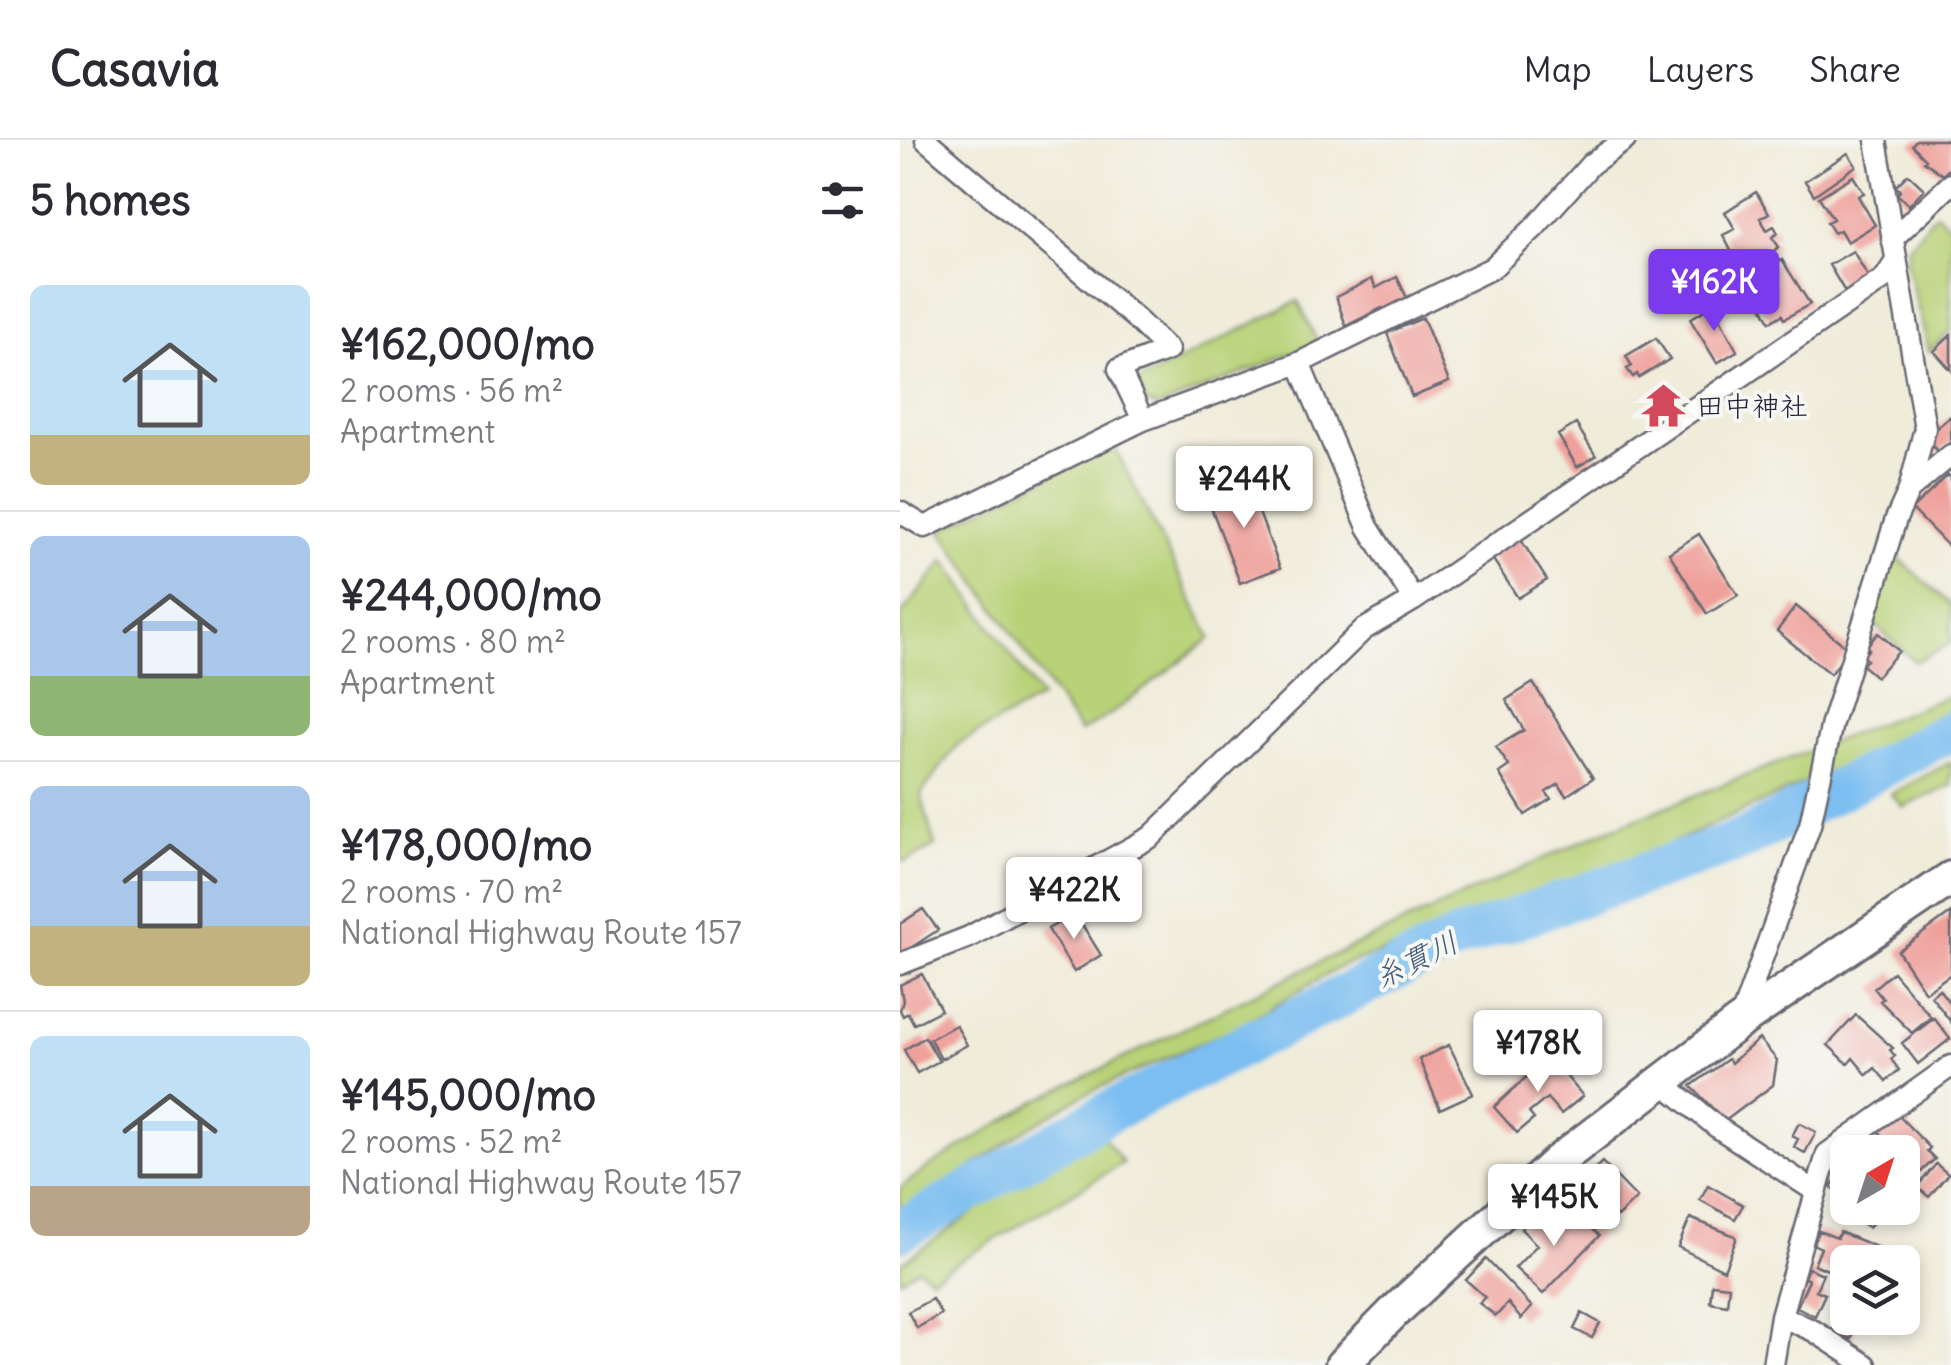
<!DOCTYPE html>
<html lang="en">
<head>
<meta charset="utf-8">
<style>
	:root { --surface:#fff; --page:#f7f7f7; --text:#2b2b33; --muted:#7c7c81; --line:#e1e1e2; --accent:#7c3aed }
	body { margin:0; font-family:Delius,"Klee One",sans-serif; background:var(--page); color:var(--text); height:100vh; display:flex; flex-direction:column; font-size:38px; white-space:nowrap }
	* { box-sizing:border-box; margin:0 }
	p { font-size:32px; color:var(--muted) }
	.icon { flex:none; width:55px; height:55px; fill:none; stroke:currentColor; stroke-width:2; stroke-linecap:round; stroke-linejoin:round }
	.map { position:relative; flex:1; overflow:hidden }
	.sheet { display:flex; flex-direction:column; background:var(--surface); width:900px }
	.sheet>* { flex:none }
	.needle { width:65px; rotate:39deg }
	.tools { position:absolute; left:930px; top:995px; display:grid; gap:20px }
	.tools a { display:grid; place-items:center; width:90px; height:90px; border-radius:15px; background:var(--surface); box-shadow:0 5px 15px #0003; font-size:50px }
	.price { position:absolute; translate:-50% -85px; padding:0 22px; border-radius:10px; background:#fff; color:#222; font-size:32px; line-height:65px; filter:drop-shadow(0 2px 5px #0008) }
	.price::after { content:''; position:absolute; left:50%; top:60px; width:30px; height:22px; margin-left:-15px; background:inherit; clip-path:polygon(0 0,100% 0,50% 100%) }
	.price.on { background:var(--accent); color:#fff }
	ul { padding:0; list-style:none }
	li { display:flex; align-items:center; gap:30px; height:250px; padding:0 30px }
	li+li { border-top:2px solid var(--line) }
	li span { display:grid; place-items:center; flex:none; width:280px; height:200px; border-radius:15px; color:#555 }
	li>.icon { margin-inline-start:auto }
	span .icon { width:120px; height:120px; fill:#fffc; stroke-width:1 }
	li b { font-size:42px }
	h2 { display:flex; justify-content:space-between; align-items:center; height:120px; padding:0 30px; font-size:42px }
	header { display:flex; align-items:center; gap:60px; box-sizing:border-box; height:140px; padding:0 50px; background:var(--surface); border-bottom:2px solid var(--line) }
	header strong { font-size:48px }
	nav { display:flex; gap:55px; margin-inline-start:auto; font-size:35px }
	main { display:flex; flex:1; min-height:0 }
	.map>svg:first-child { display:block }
</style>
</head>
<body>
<header>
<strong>Casavia</strong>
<nav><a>Map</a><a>Layers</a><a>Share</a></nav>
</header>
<main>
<section class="sheet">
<h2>5 homes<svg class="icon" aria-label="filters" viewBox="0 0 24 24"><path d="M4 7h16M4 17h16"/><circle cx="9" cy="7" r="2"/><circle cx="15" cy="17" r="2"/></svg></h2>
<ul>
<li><span style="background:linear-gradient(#bfe0f5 75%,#c2b280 0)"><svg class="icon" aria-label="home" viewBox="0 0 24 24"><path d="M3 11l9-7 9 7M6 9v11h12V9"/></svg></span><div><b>¥162,000/mo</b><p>2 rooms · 56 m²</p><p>Apartment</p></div></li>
<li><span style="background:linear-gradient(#a9c7e8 70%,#8fb573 0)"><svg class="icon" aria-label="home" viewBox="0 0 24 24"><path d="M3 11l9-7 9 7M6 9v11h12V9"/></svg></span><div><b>¥244,000/mo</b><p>2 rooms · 80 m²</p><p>Apartment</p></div></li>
<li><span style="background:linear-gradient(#a9c7e8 70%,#c2b280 0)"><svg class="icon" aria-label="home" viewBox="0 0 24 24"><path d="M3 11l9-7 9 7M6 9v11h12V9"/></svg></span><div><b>¥178,000/mo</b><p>2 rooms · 70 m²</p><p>National Highway Route 157</p></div></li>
<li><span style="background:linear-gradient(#bfe0f5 75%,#b9a48a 0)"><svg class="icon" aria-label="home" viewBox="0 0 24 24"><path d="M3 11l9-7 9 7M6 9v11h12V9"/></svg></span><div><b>¥145,000/mo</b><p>2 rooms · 52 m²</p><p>National Highway Route 157</p></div></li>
</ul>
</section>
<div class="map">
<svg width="1051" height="1225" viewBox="0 0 1051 1225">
	<rect width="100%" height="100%" fill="#f6f6f2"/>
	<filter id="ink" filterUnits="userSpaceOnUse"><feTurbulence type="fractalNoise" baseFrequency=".01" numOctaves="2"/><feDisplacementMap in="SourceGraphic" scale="20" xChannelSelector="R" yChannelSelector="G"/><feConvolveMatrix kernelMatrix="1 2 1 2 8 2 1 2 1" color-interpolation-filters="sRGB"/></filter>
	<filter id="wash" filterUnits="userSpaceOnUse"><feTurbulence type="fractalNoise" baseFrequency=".0048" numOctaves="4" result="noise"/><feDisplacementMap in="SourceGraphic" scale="40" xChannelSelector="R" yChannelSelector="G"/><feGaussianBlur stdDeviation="2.25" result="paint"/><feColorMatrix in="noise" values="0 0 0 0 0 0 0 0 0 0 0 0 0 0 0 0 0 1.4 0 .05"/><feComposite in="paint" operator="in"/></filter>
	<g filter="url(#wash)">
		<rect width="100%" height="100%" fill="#f0ecda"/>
		<path fill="#b8d277" stroke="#6d7a59" stroke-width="2.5" d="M1036 73 1051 87V191L1029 211 1006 123 1008 106Z
			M398 161 418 203 259 267 246 263 237 242Z
			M213 304 311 498 214 572 180 592 41 390Z
			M994 414 1051 465V503L1015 522 972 482Z
			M45 420 141 558 58 604 21 654 35 706 5 722 0 717V476Z
			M1051 555V577L695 738 442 826 337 887 187 953 130 987 0 1076V1048L27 1028 136 961 430 817 697 694Z
			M1051 622V646L1003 667 991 654Z
			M200 992 223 1023 31 1138 18 1128 0 1140V1124L138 1027Z"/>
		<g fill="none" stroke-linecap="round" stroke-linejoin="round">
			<path stroke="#7bbef1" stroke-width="42" d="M0 1091 203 975 559 798 842 700 1051 591"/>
		</g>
		<g id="blocks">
			<path fill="#efa09b" d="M1016 0H1051V27L1043 35 1024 21 1026 19 1012 5Z
				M948 13 956 26 914 55 905 41Z
				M1008 34 1024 49 1009 65 997 54 1000 51 996 46Z
				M953 36 964 53 958 56 975 85 947 102 940 90 934 93 927 82 933 79 919 57Z
				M856 52 869 73 860 78 867 90 874 86 878 93 872 97 879 107 843 134 823 95 835 89 825 72Z
				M953 111 969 138 945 152 929 125Z
				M882 120 910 164 884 179 882 175 870 182 850 142 855 139 853 137Z
				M497 137 508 160 484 172 482 168 446 186 436 157 472 139 476 148Z
				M813 165 837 211 817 223 790 179Z
				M523 178 549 242 512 257 487 193Z
				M1051 195V230L1034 211Z
				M756 198 770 219 739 238 737 234 733 237 727 229 732 226 726 216Z
				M1051 276V302L1038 312 1033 305 1035 289Z
				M676 284 696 316 677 327 658 295Z
				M1048 335 1051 338V409L1012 369Z
				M337 342 342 354 358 348 366 367 358 370 380 428 340 443 306 354Z
				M799 394 838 455 807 474 769 413Z
				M619 397 647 440 618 458 590 415Z
				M896 466 950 510 930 534 877 491Z
				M978 493 999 511 976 537 962 525 967 520 962 517 969 509 966 507Z
				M633 543 693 638 666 656 659 644 646 652 651 659 625 675 599 633 609 626 596 607 624 590 606 560Z
				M23 769 38 790 0 815V784Z
				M175 773 201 815 174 832 148 789Z
				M1051 773V834L1025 852 998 811Z
				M993 832 1031 877 1012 893 980 861 983 859 974 848Z
				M22 834 41 870 14 884 8 873 3 876 0 870 3 861 0 845Z
				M1039 849 1051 865V882L1031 856Z
				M956 875 993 908 990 910 995 916 991 919 999 930 986 941 975 928 967 935 953 918 948 924 928 905Z
				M1034 878 1050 899 1018 924 1002 903Z
				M56 885 67 905 41 919 30 899Z
				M25 897 39 921 17 933 4 910Z
				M859 899 877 920 873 945 825 981 791 946 828 919 831 923Z
				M549 905 573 954 540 969 519 919Z
				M649 916 683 956 661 974 647 958 629 973 634 979 617 993 594 967Z
				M996 973 1030 1008 1027 1011 1035 1019 1008 1044 1002 1038V1012H985L973 1001 981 994 978 990Z
				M899 983 916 992 905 1013 894 1007 898 999 892 996Z
				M948 1020V1058L931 1047Z
				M702 1022 737 1058 717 1077 699 1059 697 1061 693 1058 696 1055 682 1041Z
				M1036 1024 1048 1034 1029 1057 1017 1047Z
				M808 1045 843 1065 835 1079 800 1060Z
				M951 1068H982L969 1088 948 1074Z
				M671 1069 699 1096 643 1154 615 1128 637 1105 621 1089 634 1075 650 1091Z
				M790 1078 835 1096 836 1100 824 1130 778 1107Z
				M919 1091 937 1098 940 1092 981 1109 975 1122H948V1139L914 1124 921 1108 913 1104Z
				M586 1119 632 1167 621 1179 608 1163 596 1176 579 1163 585 1157 566 1140Z
				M908 1128 923 1134 916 1150 925 1154 915 1176 897 1167 909 1140 904 1138Z
				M812 1144 829 1146 827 1165 810 1162Z
				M32 1159 41 1174 17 1188 8 1172Z
				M942 1169 948 1172V1178H955L959 1182 951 1199 932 1191Z
				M682 1173 700 1183 692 1198 674 1189Z"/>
		</g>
	</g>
	<g filter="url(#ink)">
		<use href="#blocks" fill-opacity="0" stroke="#6a6973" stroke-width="2.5"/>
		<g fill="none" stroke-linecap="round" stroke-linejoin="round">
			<defs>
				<path id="minor" d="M26 0 235 178 268 210 219 229 243 280
					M992 99 1051 44
					M399 223 468 387 514 460
					M1009 350 1051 315
					M0 372 25 387 243 280 399 223 592 128 634 88 691 24 725 0
					M0 824 69 797 251 697 463 490 514 460 985 138 996 121
					M840 880 910 685 932 583 996 379 1009 350 1025 288 976 0
					M762 942 817 987 915 1051
					M881 1176 914 1191 966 1225
					M873 1225 881 1176 927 1014 1051 926"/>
				<path id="trunk" d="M442 1225 494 1172 657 1022 838 883 1051 738"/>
			</defs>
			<use href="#minor" stroke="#6a6973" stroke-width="25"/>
			<use href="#trunk" stroke="#6a6973" stroke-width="38"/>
			<use href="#minor" stroke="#fff" stroke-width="20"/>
			<use href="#trunk" stroke="#fff" stroke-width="32"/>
		</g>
	</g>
	<defs>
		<symbol id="temple-bare" viewBox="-9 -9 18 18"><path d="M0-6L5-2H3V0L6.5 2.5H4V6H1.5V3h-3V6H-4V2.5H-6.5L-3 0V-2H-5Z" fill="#d1495b" stroke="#f6f6f2" stroke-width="2.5" paint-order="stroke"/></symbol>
	</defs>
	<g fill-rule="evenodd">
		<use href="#temple-bare" x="732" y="234" width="63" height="63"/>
	</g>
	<g text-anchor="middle" stroke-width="8" stroke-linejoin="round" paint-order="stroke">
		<g font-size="28" fill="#22223b" stroke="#f6f6f2" text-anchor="start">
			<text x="796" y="276">田中神社</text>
		</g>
		<g font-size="30" font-style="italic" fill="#41597b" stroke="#f6f6f2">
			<text transform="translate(516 820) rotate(-26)" y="10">糸貫川</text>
		</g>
	</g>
</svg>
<div class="tools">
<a><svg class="needle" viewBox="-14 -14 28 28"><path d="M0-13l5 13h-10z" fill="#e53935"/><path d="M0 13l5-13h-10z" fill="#7c7c81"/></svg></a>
<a><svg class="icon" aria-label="layers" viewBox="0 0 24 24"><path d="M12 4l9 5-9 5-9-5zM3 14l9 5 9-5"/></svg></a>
</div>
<b class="price on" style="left:814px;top:194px">¥162K</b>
<b class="price" style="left:344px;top:391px">¥244K</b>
<b class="price" style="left:174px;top:802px">¥422K</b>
<b class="price" style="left:638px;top:955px">¥178K</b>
<b class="price" style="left:654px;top:1109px">¥145K</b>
</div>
</main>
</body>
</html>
